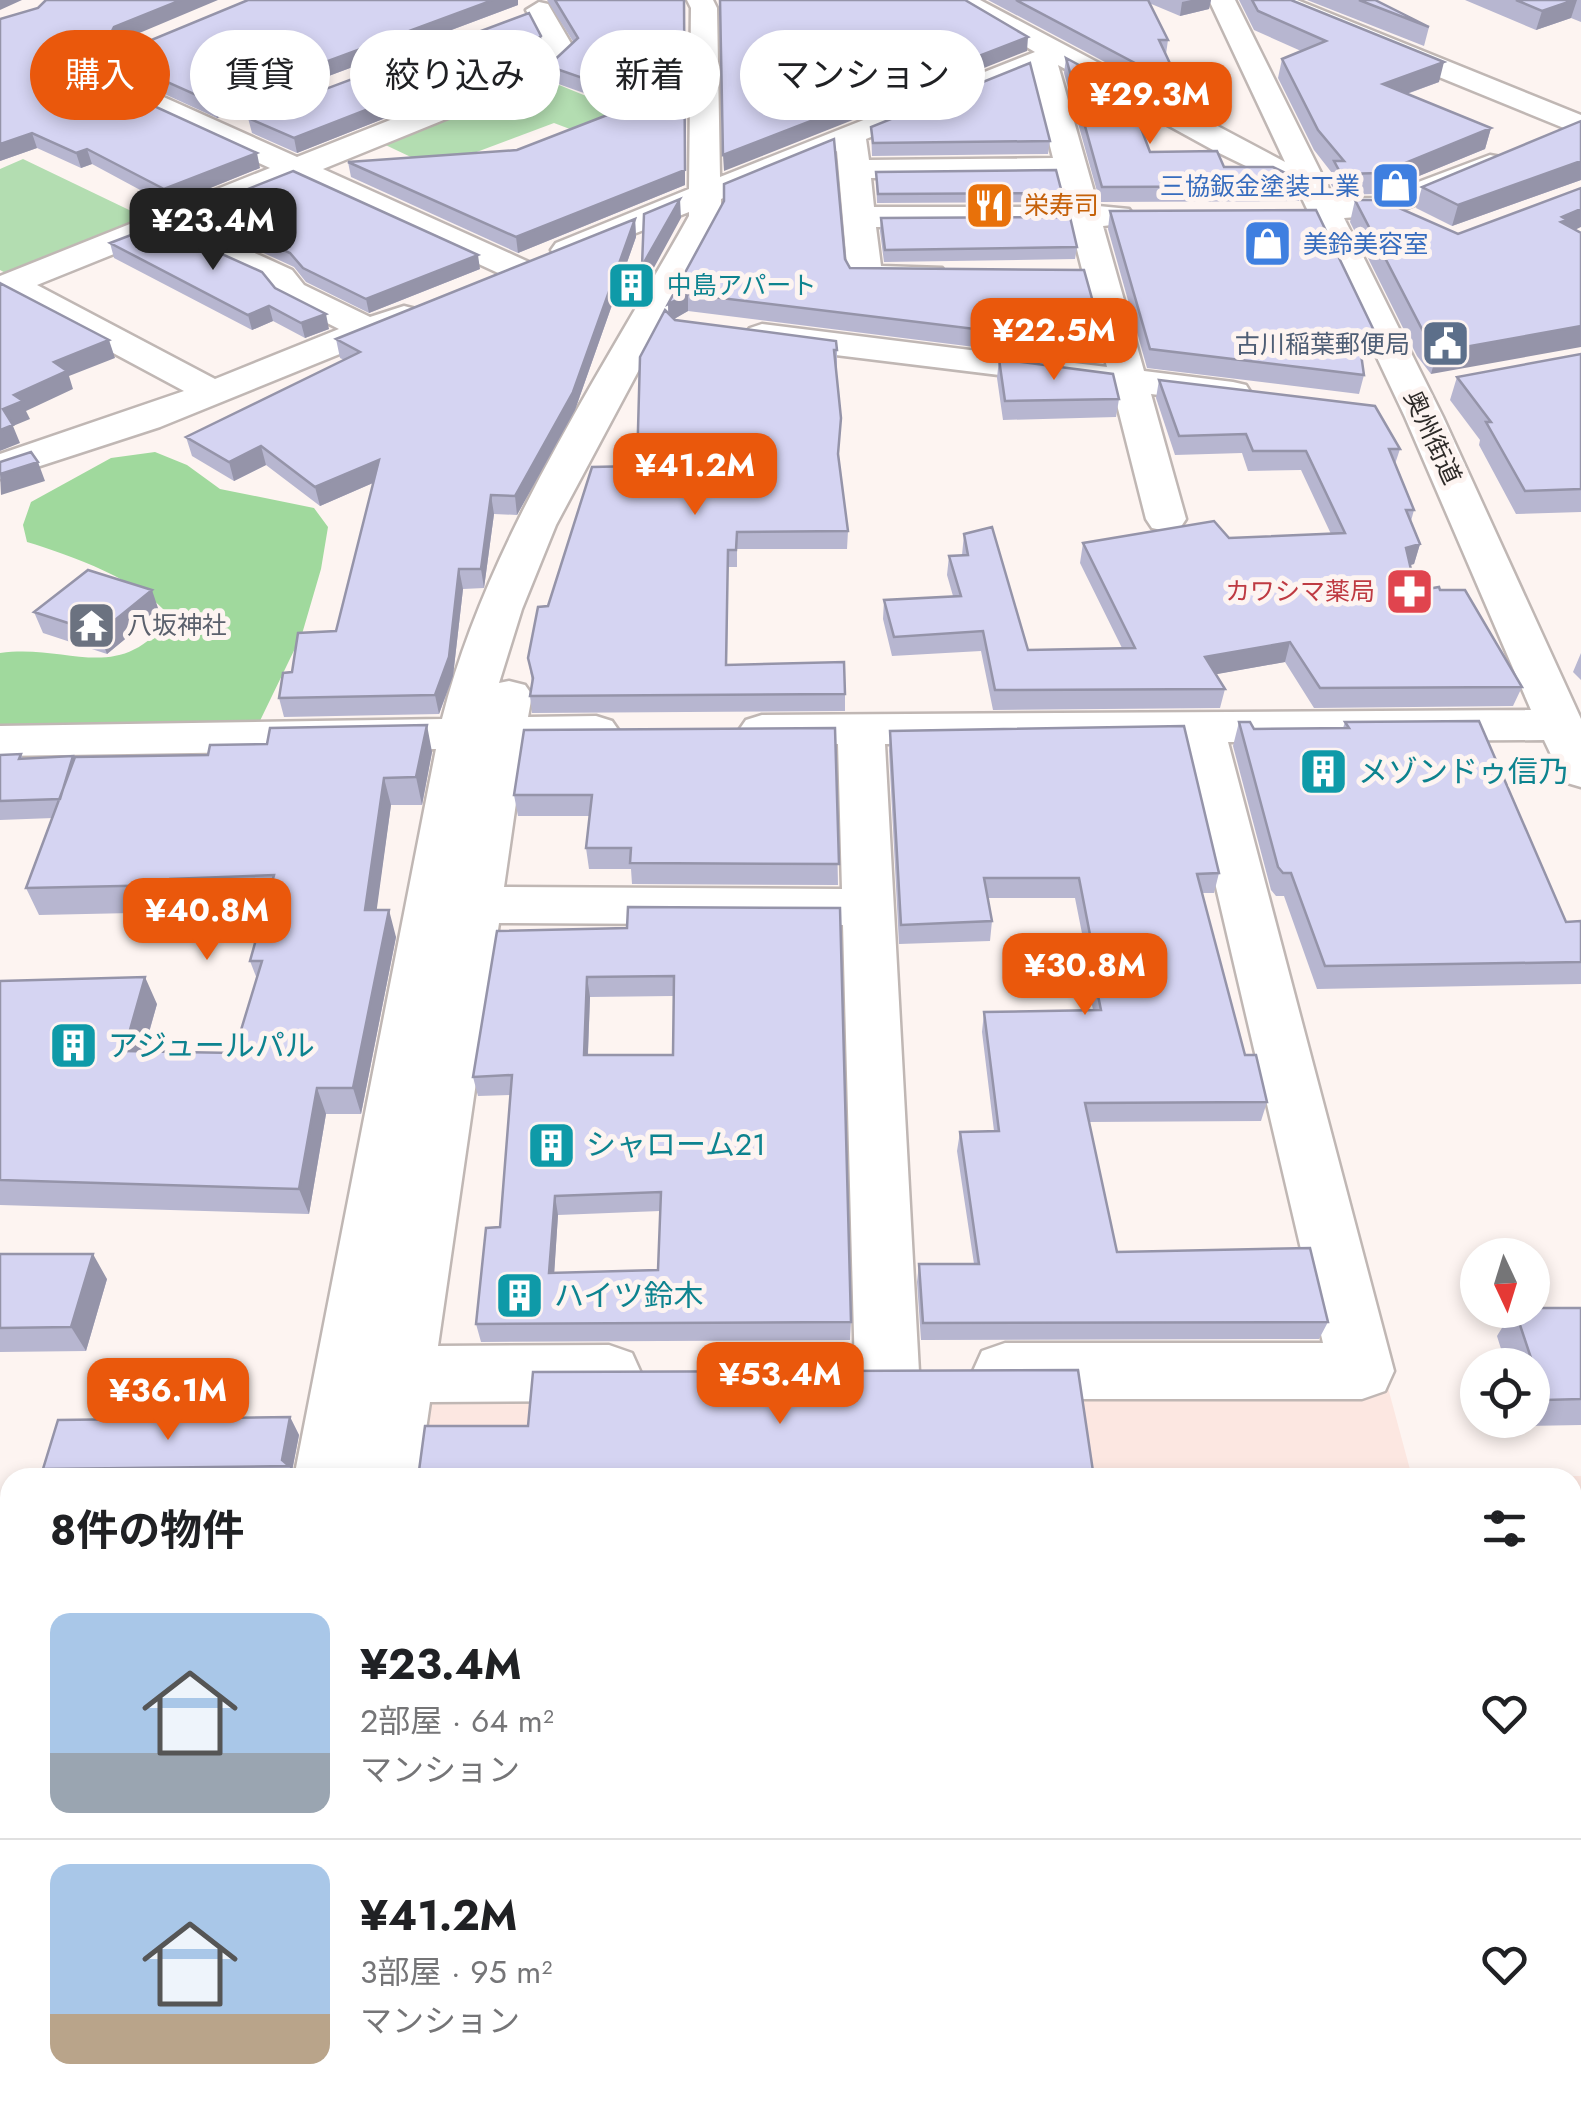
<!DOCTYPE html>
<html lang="ja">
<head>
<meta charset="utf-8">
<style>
	:root { --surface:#fff; --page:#f2f2f2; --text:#202124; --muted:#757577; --line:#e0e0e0; --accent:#ea580c }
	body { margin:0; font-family:Jost,"Noto Sans JP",sans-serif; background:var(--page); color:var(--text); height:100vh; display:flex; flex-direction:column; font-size:38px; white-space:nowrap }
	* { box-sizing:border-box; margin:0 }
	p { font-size:32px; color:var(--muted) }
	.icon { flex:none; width:55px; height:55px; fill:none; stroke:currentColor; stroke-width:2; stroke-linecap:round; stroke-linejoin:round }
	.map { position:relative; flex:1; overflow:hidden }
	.panel { position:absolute; left:0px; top:1468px; width:1582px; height:642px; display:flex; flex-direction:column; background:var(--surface); border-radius:30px 30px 0 0; box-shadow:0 5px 15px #0003 }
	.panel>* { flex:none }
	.top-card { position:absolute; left:30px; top:30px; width:1000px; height:90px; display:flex; gap:20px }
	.needle { width:65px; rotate:176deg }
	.buttons { position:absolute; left:1460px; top:1238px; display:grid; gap:20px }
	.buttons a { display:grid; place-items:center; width:90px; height:90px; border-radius:50%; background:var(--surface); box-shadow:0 5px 15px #0003; font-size:50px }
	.price { position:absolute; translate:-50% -85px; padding:0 22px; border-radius:20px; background:var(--accent); color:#fff; font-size:32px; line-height:65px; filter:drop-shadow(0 2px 5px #0008) }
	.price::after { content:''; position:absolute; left:50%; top:60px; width:30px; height:22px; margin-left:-15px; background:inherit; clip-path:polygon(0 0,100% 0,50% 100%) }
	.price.selected { background:#222; color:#fff }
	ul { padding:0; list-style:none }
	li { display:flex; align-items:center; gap:30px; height:250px; padding:0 50px }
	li+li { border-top:2px solid var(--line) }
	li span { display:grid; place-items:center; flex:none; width:280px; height:200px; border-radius:20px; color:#555 }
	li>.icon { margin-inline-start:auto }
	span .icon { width:120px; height:120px; fill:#fffc; stroke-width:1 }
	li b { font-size:42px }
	h2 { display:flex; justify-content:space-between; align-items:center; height:120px; padding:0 50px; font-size:42px }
	.tag { padding:0 35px; border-radius:45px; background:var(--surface); box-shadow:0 5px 15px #0003; font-size:35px; line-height:90px }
	.tag.selected { background:var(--accent); color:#fff }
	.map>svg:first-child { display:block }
</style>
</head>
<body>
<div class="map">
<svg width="1581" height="2108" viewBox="0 0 1581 2108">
	<rect width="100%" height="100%" fill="#fdf4f1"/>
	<path fill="#fce7e1" d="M1387 1384 1412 1477 1581 1476V1996H1572V1478H403L416 1390Z"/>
	<path fill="#b3ddb1" d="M537 76 677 133 628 151 554 123 434 168 375 140Z
		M23 159 150 220 11 276 0 270V169Z"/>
	<path fill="#a0d99d" d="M155 452 187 465 220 489 314 508 328 527 321 569 302 634 256 729 0 733V653C69 643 119 687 170 617 143 581 70 555 27 542L23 525 31 502 111 458Z"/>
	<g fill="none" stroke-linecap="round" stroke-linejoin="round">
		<defs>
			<path id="minor" d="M687 0H713L717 8 720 177 1035 52 948 0H980L1285 162 1209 0H1235L1334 199 1376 198 1490 155 1501 157 1505 164 1501 171 1392 214 1344 218 1443 417 1581 719V787L1564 782 1544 740 1228 742 1394 1371 1385 1391 1362 1399H1005L982 1391 973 1371 982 1351 1005 1343H1323L1182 742 885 744 919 1372 910 1392 887 1400 864 1392 855 1372 843 925 499 923 438 1346 609 1345 632 1353 641 1373 632 1393 609 1401 430 1402 419 1478H294L436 749 0 756V726L442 719C486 543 601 373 689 216V212L568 260 556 257 551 250 556 243 689 189 691 8ZM1058 65 1213 150 1299 192 1405 417 1531 710 762 715 746 720 739 730 746 740 762 745 838 744 842 889 504 887 524 747 596 746 612 741 619 731 612 721 596 716 528 717 532 695 525 685 509 681 499 683 522 609 556 525 721 216V199L837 151 848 276 853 283C879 290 916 289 942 282L947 275 942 268 881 266 876 227 1071 226 1107 367 762 324 750 328 744 335 750 342 762 346 1113 389 1146 519 1152 528 1166 531 1180 528 1186 519 1151 394 1233 404 1246 401 1251 393 1246 385 1233 382 1144 371 1103 226 1129 223 1134 216 1129 209 1098 206ZM1031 71 1053 158 869 160 866 139ZM1058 176 1066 207H874L871 178Z
				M1261 0H1297L1581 115V135L1265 6Z
				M539 2 548 4 576 52 554 75 323 169 531 263 536 270 531 277H507L296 180 189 223 292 270 304 285 370 317 404 306 416 309 421 316 416 323 160 427 0 479V454L184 391 7 296 0 298V276L270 168 81 81 77 75 81 69H101L297 157 534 63 547 51 526 10ZM161 235 268 284 280 299 339 329 215 379 37 285Z
				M1581 2022V2104L1559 2100H1572V2023Z
				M0 2054H10V2100H50L47 2108H0Z
				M171 2100H332L330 2108H169Z"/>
		</defs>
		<use href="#minor" stroke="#c0b7b4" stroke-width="5"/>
		<use href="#minor" fill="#fff" fill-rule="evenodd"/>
	</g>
	<path fill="#b7b6d0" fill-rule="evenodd" d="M248 0H518V5L217 118 103 66 78 67 76 70 260 168 168 205 92 164 81 168 37 148 0 161V19L118 42 115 46H137Z
		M547 0H685V185L518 253 351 177 348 162 517 150 626 108 550 81 548 66 574 43Z
		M988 0H1211L1209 9 1180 16 1149 3 1168 40 1166 54 1174 72 1171 86H1150Z
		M1239 0H1291L1439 82 1407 94 1491 128 1485 149 1375 194 1336 195 1330 182 1332 173 1314 150 1278 78 1282 59 1301 51 1254 30Z
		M1307 0H1375L1429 27 1424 46Z
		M1465 0H1581V22L1571 18 1536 30Z
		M541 36 542 50 532 60 297 153 252 133 248 118Z
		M1066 58 1150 152 1303 186 1299 201 1100 202 1064 73Z
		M1581 121V180L1452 226 1416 208 1422 187Z
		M871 127 1050 141 1048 154 872 156Z
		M876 172 1062 193 1061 202 877 203Z
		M1355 200 1458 234 1575 230 1431 374 1417 356 1350 222Z
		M724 201 845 259 850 268 1105 345 1102 363 688 311 674 319 837 350V367H835L839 458 848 531 847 549H737V567H728L727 665 845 694V711L532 713 530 696 532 682 528 658 548 606 637 466 668 313V304Z
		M195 210 480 269 369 313 306 282 294 267 199 223Z
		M1110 211 1378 339 1373 358H1362L1364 375 1359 394 1147 368 1108 229Z
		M881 218 1077 247 1075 259 884 262 880 231Z
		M635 219 636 237 575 410 517 515 494 514 484 588 463 589 453 676 439 714 284 717 279 698 292 672 336 631 373 483 320 506 266 465 234 481 192 456 186 437 344 360 340 358 336 339Z
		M110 243 275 288 329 329 305 338 273 321 252 330 114 258Z
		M1581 354V512L1516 514 1479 445 1480 440 1450 400 1457 377Z
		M999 359 1119 399 1116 417 1003 420 997 378Z
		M1159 380 1400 449 1395 464 1414 510 1411 521 1420 544 1414 564 1410 565 1416 591 1440 590 1522 687 1513 706 1314 708 1285 662 1216 674 1225 689 1220 708 993 710 981 651 892 656 883 619 884 600 953 596 947 575 949 556 962 555 964 534 1028 650 1122 648 1080 563 1083 543 1331 534 1301 470 1248 471 1242 453 1175 455 1156 398Z
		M159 611 107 654 43 633 34 612Z
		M1581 653V680L1573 672Z
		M1239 722 1254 729 1343 728 1345 722 1566 922 1581 921V984L1317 989 1284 896H1276L1271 890 1233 746Z
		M835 728 838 885 632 884 631 869H589L586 848 590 816H518L514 795Z
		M890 731 1219 873 1214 893H1202L1245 1055 1267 1102 1261 1121 1089 1122 1117 1252 1328 1322 1319 1339 921 1340 917 1282 919 1264H974L957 1151 960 1132 994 1131 982 1032 984 1012 1093 1010 1091 1000 1093 989 1075 898H988L992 921 990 941 899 944 889 751Z
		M432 752 422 805H391L376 910 396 937 361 1114H326L309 1214 0 1205V981L157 1004 144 1051 234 1053 257 979 250 961 266 903 181 906 179 912 39 915 26 888 53 818 0 820V755L21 754 23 759 73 756 74 760Z
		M840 908 851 1322 850 1340 481 1342 476 1324 500 1227 511 1095 478 1096 473 1077 627 928ZM673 996V1055H588L590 997ZM660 1211 658 1270 554 1273 558 1215Z
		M0 1254 107 1279 86 1351 0 1352Z
		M1581 1308V1425L1526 1426 1524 1420H1532V1365H1506L1497 1336 1513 1310Z
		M290 1417 299 1435 292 1471 295 1478H50L43 1469Z
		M10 1577V1654H6L0 1647V1610Z
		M0 1773H10V2018H0Z
		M1572 1823H1581V1938H1575L1572 1928Z"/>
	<path fill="#9594a9" d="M0 0H22L0 10Z
		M181 0H218L118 42 112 53 108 39 114 27Z
		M493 0H518V5L217 118 214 103Z
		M685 0V185L518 253 516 237 685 170Z
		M1191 0H1211L1209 9 1180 16 1182 2Z
		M1574 0H1577L1571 18 1536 30 1542 11Z
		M541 36 542 50 532 60 297 153 294 138Z
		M1028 37 1027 51 724 171 723 155Z
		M74 53 78 67 74 77 70 63Z
		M1444 62 1439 82 1378 104 1383 84Z
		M1491 128 1485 149 1375 194 1381 173Z
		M32 133 37 148 0 161V144Z
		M87 149 92 164 81 168 76 153Z
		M257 153 260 168 168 205 164 189Z
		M1581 161V180L1452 226 1458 205Z
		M680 199 681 218 644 286 642 266Z
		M1581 209V227L1562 236V217Z
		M635 219 636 237 575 410 517 515 515 496Z
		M478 255 480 269 369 313 366 299Z
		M688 294V311L669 322 668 304Z
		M269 306 273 321 252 330 248 315Z
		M326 314 329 329 305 338 301 323Z
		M1581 326V347L1431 374 1437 352Z
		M109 340 115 358 69 376 73 389 26 411 30 419 13 426 20 443 0 451V430L3 409 14 395 54 362Z
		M261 446 266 465 234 481 229 462Z
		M379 460 382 479 320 506 315 487Z
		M38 462 45 481 1 495 0 474Z
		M491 495 494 514 484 588 481 569Z
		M1420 544 1414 564 1400 568 1406 548Z
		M459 569 463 589 453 676 439 714 435 695Z
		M152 590 159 611 107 654 99 633Z
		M1290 642 1285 662 1201 677 1205 657Z
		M427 725 432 752 422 805 416 777Z
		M384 778 391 805 373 937 365 910Z
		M170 879 181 906 179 912 169 885Z
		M389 910 396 937 361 1114 353 1088Z
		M145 977 157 1004 136 1077 124 1051Z
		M587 977 590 997 587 1075 584 1055Z
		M317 1088 326 1114 309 1214 299 1189Z
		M555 1196 558 1215 553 1292 549 1273Z
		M93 1254 107 1279 86 1351 71 1327Z
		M290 1417 299 1435 292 1471 289 1466 282 1460Z"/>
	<path fill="#d5d4f2" stroke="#9594a9" stroke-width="2.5" fill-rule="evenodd" d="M46 0H181L114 27 108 39 115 46H137L248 0H493L214 103 98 51 74 53 70 63 75 70 257 153 164 189 87 149 76 153 32 133 0 144V19L38 8Z
		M555 0H684L685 170 516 237 348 162 517 150 646 100 548 66 578 38Z
		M720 0H965L1028 37 723 155Z
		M1016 0H1148L1168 40H1159L1174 72H1152Z
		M1252 0H1291L1444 62 1383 84 1491 128 1381 173 1341 174 1334 161H1344L1318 130 1282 59 1326 41 1258 11Z
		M1359 0H1375L1429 27Z
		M1516 0H1574L1542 11Z
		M529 13 541 36 530 46 294 138 248 118Z
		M1066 58 1127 91 1150 152 1217 151 1224 167H1273L1300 180 1303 186 1102 187Z
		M1030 63 1050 141 873 143 871 127Z
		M1581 121V161L1458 205 1422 187Z
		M834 139 845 259 850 268 1084 270 1105 345 688 294 668 304 724 201V184Z
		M1056 170 1062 193 878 194 876 172Z
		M293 171 478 255 366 299 303 268 290 253 195 210Z
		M1581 188V209L1562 217 1567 220 1561 222 1581 233V326L1437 352 1424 333 1355 200H1381L1458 234Z
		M680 199 642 266 644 214Z
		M1316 210 1378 339 1359 340 1364 375 1150 349 1110 211Z
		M1070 217 1077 247 885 250 881 218Z
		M635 219 573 392 515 496 491 495 481 569H459L449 657 435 695 279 698 283 673 292 672 298 633 336 631 379 460 315 487 261 446 229 462 186 437 360 352 336 339Z
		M157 225 262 272 275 288 326 314 301 323 269 306 248 315 110 243Z
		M0 283 109 340 54 362 67 371 14 395 23 401 3 409 13 425 0 430Z
		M665 310 675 320 836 341 837 350H834L841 418 838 454 848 531 737 532 736 550H728L726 665 844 662 845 694 530 696 533 678 528 658 538 607 548 606 592 467 637 466 640 357Z
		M1581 354V489L1525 491 1486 422H1491L1457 377Z
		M999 359 1113 374 1119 399 1005 401Z
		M1159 380 1375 406 1400 449H1389L1414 510H1406L1420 544 1406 548 1416 591 1439 587 1440 590H1465L1522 687 1320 688 1290 642 1205 657 1225 689 995 690 983 631 894 637 884 600 961 596 949 556 968 555 964 534 992 527 1028 650 1135 648 1083 543 1214 521 1229 538 1345 533 1306 451H1253L1246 434 1179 436Z
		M31 452 38 462 0 474V462Z
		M88 570 152 590 99 633 34 612Z
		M1479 721 1566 922 1581 921V962L1325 966 1291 873H1283L1278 867 1239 722H1250L1254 729 1349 728 1345 722Z
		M427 725 416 777 384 778 365 910H389L353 1088H317L299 1189 0 1180V981L145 977 124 1051 234 1053 262 961H250L274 875 170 879 169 885 26 888 75 757 208 755 210 745 267 744 270 728Z
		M1184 726 1219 873 1197 874 1245 1055H1256L1267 1102 1085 1103 1117 1252 1310 1248 1328 1322 923 1323 919 1264H979L960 1132 999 1131 984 1012 1101 1010 1095 981H1099L1079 878H984L992 921 901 925 890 731Z
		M835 728 839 864 630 863 631 848H586L592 795H514L524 730Z
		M21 754 19 759 73 756 60 799 0 801V755Z
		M628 907 840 908 851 1322 476 1324 486 1228 500 1227 512 1075 473 1077 497 931 627 928ZM674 976 673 1055H584L587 977ZM661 1192 658 1270 549 1273 555 1196Z
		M0 1254H93L71 1327 0 1328Z
		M1532 1308H1581V1399L1545 1400 1515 1310H1532Z
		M1078 1370 1094 1478H418L425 1426H528L533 1372Z
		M290 1417 282 1460 289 1466 43 1469 58 1420Z
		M10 1577V1638H0V1610Z
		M0 1773H10V2008H0Z
		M1572 1823H1581V1891L1572 1863Z"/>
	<defs>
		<symbol id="shop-square" viewBox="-11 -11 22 22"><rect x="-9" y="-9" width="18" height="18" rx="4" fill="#3f7fe0" stroke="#fdf4f1"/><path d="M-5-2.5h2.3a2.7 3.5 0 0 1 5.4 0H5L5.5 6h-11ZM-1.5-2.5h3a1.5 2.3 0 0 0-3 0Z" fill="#fff"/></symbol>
		<symbol id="restaurant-square" viewBox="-11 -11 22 22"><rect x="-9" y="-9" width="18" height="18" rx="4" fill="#e8710a" stroke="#fdf4f1"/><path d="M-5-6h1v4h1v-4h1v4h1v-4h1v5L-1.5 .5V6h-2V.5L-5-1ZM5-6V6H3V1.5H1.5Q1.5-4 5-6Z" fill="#fff"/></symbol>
		<symbol id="building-square" viewBox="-11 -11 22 22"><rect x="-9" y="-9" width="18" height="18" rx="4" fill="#0f9aa8" stroke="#fdf4f1"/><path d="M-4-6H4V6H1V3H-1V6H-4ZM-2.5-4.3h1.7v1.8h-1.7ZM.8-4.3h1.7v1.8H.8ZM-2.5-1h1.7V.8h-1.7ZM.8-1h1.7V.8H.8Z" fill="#fff"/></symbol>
		<symbol id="civic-square" viewBox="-11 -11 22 22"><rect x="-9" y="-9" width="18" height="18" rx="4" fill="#5c6f8a" stroke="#fdf4f1"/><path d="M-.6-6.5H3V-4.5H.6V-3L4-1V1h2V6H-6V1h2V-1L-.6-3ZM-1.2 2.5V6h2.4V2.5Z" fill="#fff"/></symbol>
		<symbol id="pharmacy-square" viewBox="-11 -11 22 22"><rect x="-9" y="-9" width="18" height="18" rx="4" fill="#e0444e" stroke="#fdf4f1"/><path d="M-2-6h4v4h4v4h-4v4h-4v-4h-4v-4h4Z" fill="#fff"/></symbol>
		<symbol id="temple-square" viewBox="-11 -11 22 22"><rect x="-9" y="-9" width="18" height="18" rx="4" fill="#6b7280" stroke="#fdf4f1"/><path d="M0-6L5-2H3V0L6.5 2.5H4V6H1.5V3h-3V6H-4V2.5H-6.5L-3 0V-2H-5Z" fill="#fff"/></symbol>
	</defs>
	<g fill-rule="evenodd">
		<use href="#shop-square" x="1368" y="158" width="55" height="55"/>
		<use href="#restaurant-square" x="962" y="178" width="55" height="55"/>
		<use href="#shop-square" x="1240" y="216" width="55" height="55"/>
		<use href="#building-square" x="604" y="258" width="55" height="55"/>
		<use href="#civic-square" x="1418" y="316" width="55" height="55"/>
		<use href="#pharmacy-square" x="1382" y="564" width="55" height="55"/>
		<use href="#temple-square" x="64" y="598" width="55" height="55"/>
		<use href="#building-square" x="1296" y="744" width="55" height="55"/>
		<use href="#building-square" x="46" y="1018" width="55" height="55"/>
		<use href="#building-square" x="524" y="1118" width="55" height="55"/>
		<use href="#building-square" x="492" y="1268" width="55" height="55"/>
	</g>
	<g text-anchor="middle" stroke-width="10" stroke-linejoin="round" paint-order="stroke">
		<g font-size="25" fill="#366cbe" stroke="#fdf4f1" text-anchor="end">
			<text x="1360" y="195">三協鈑金塗装工業</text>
			<text x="1303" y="253" text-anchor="start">美鈴美容室</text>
		</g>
		<g font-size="25" fill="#c56008" stroke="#fdf4f1" text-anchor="start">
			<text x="1024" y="214">栄寿司</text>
		</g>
		<g font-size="25" fill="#0d838f" stroke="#fdf4f1" text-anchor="start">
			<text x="667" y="294">中島アパート</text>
		</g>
		<g font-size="25" fill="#4e5e75" stroke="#fdf4f1" text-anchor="end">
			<text x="1410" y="353">古川稲葉郵便局</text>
		</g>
		<g font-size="25" fill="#2d2a28" stroke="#fdf4f1">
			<text transform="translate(1433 437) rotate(65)" y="9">奥州街道</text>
		</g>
		<g font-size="25" fill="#be3a42" stroke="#fdf4f1" text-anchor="end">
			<text x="1375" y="600">カワシマ薬局</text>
		</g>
		<g font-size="25" fill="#5b616d" stroke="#fdf4f1" text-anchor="start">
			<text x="127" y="634">八坂神社</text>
		</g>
		<g font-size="30" fill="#0d838f" stroke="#fdf4f1" text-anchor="start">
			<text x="1358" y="782">メゾンドゥ信乃</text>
			<text x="108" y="1056">アジュールパル</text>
			<text x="586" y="1155">シャローム21</text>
			<text x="554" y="1306">ハイツ鈴木</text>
		</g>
	</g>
</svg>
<div class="buttons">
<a><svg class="needle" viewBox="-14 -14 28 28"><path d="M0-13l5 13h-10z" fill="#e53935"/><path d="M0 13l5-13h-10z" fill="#757577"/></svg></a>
<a><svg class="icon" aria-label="locate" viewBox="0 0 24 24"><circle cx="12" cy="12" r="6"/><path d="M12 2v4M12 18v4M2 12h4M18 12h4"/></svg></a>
</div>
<b class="price" style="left:1150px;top:147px">¥29.3M</b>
<b class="price selected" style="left:213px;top:273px">¥23.4M</b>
<b class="price" style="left:1054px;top:383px">¥22.5M</b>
<b class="price" style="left:695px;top:518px">¥41.2M</b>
<b class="price" style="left:207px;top:963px">¥40.8M</b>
<b class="price" style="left:1085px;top:1018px">¥30.8M</b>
<b class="price" style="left:780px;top:1427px">¥53.4M</b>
<b class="price" style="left:168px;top:1443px">¥36.1M</b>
<div class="top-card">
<a class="tag selected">購入</a>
<a class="tag">賃貸</a>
<a class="tag">絞り込み</a>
<a class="tag">新着</a>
<a class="tag">マンション</a>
</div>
<section class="panel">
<h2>8件の物件<svg class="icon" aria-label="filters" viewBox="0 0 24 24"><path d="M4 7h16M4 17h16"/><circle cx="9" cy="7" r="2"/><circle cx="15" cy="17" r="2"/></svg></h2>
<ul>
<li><span style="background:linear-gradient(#a9c7e8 70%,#9aa5b1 0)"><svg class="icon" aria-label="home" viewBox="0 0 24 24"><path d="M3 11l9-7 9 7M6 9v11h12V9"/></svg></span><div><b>¥23.4M</b><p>2部屋 · 64 m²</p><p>マンション</p></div><svg class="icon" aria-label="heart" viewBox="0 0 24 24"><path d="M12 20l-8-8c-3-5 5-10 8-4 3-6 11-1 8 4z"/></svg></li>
<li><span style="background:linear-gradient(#a9c7e8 75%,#b9a48a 0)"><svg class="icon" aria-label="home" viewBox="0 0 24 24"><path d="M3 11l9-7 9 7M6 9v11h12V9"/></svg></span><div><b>¥41.2M</b><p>3部屋 · 95 m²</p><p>マンション</p></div><svg class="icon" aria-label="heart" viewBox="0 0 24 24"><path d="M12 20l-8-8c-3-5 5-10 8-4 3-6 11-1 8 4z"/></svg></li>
</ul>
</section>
</div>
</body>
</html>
